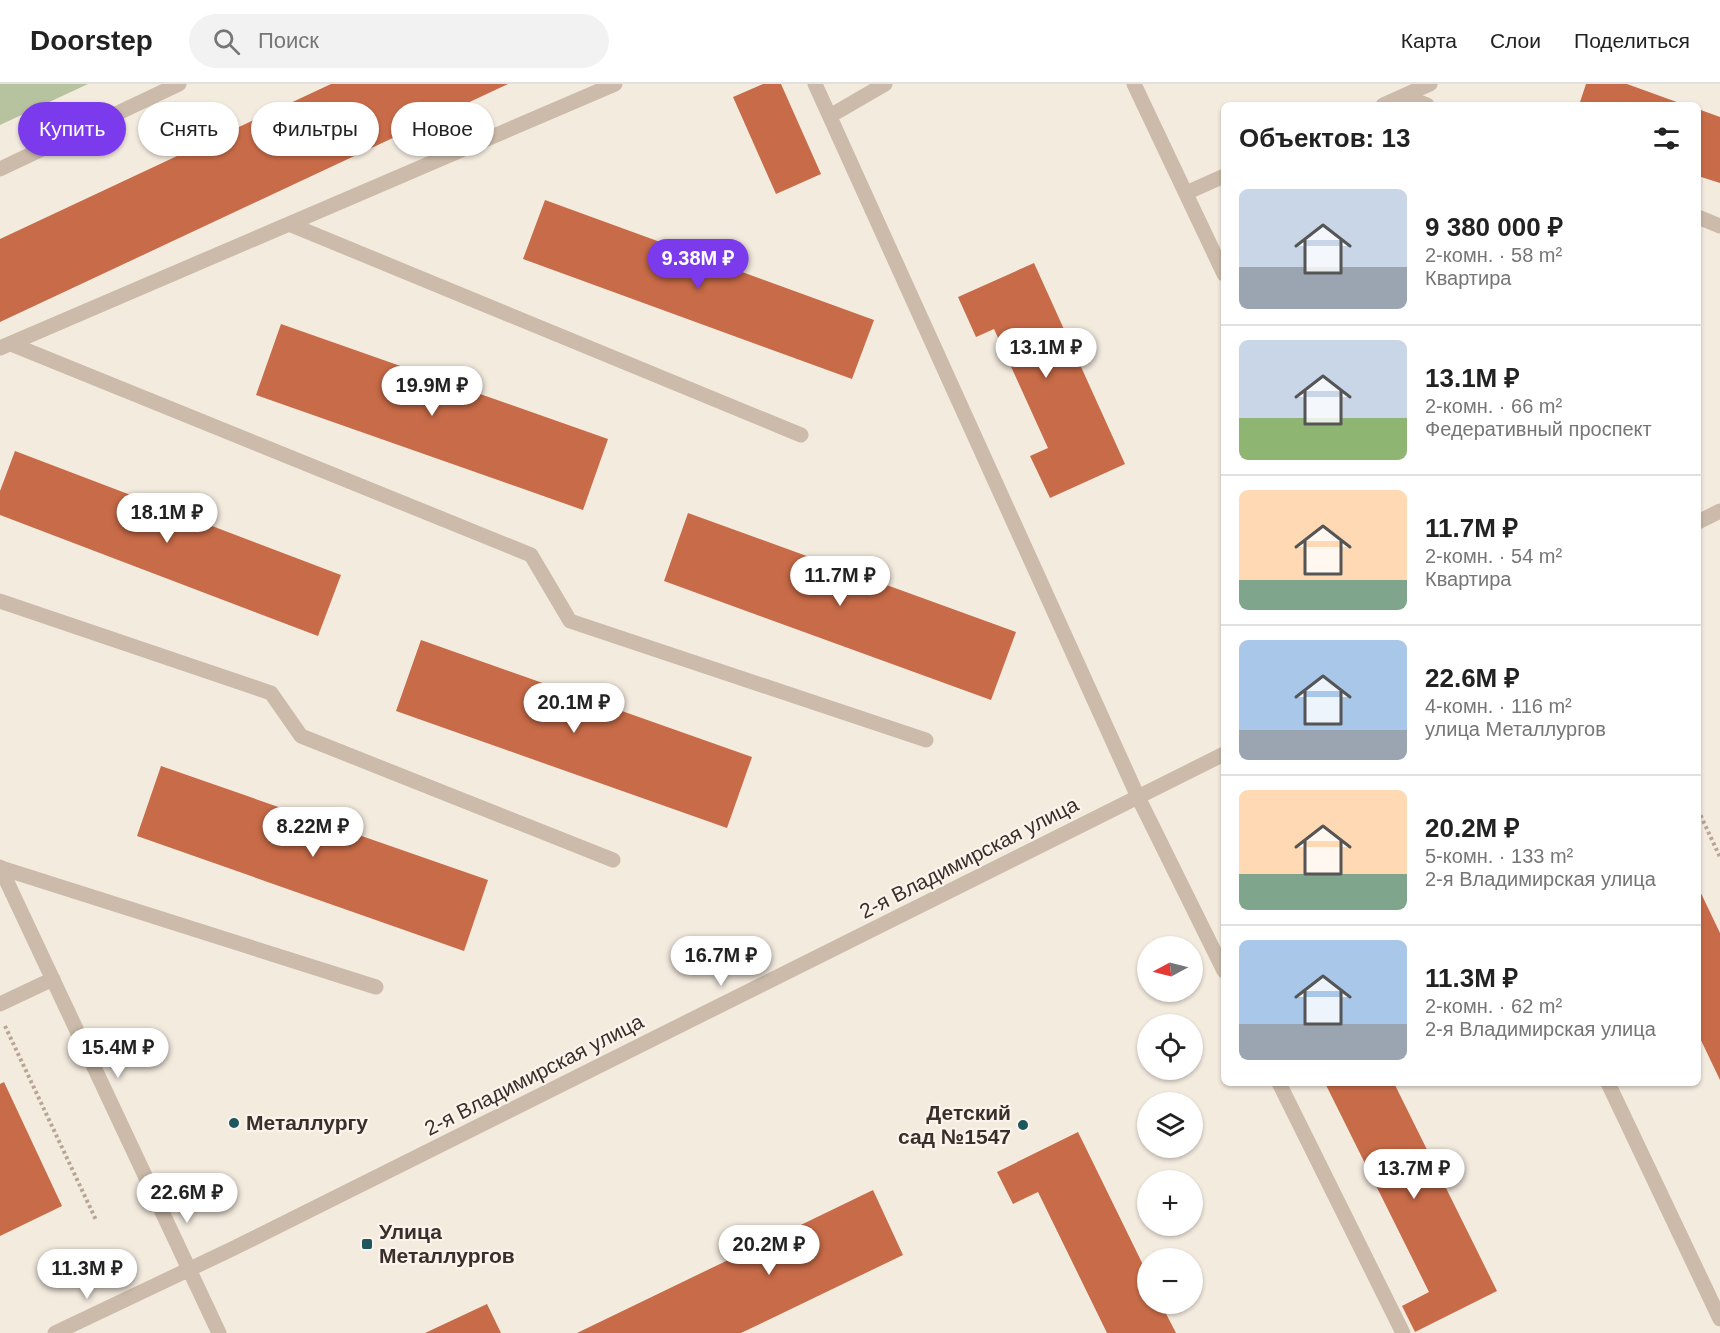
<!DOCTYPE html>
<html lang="ru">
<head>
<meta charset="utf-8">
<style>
	:root { --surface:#fff; --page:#f2f2f2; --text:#222; --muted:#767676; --line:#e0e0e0; --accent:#7c3aed }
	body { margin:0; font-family:Helvetica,sans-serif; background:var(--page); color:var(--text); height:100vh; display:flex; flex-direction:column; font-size:22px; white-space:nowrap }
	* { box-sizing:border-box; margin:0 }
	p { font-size:20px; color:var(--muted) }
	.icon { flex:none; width:33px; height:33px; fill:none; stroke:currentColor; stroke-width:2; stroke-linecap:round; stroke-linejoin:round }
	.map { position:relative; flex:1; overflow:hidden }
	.sheet { position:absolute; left:1221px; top:18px; width:480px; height:984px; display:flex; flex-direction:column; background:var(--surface); border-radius:9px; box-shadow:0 2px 4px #0004 }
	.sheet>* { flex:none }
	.banner { position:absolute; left:18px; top:18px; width:570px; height:54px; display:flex; gap:12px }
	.needle { width:39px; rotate:263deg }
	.fabs { position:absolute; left:1137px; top:852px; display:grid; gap:12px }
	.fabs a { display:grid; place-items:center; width:66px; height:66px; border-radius:50%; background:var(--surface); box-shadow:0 2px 4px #0004; font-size:30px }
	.price { position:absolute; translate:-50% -51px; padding:0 14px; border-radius:21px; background:#fff; color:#222; font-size:20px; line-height:39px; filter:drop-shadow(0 2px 3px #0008) }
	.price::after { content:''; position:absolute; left:50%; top:36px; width:18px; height:14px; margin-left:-9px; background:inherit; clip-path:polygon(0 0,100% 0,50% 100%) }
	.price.selected { background:var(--accent); color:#fff }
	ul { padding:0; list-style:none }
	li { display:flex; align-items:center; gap:18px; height:150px; padding:0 18px }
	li+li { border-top:2px solid var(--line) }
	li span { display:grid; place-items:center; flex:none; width:168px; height:120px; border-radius:9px; color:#555 }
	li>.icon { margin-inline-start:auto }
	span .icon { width:72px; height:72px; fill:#fffc; stroke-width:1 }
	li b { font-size:26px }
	h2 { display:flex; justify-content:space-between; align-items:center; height:72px; padding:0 18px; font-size:26px }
	.pill { padding:0 21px; border-radius:27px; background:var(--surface); box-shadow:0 2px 4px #0004; font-size:21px; line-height:54px }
	.pill.selected { background:var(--accent); color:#fff }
	header { display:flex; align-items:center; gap:36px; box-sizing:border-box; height:84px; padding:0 30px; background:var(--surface); border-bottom:2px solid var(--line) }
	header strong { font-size:28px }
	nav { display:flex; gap:33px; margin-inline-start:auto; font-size:21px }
	.search { width:420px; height:54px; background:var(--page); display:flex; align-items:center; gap:15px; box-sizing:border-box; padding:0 21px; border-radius:33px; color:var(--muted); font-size:22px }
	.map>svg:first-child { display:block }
</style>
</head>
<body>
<header>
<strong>Doorstep</strong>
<div class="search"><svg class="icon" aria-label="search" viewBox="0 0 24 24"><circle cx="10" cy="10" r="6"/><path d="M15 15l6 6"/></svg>Поиск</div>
<nav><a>Карта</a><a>Слои</a><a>Поделиться</a></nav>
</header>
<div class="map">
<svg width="1720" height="1249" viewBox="0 0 1720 1249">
	<rect width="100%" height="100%" fill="#f4ebdf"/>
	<path fill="#b6c39e" d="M0 0H88L0 41Z"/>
	<path fill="#c86b48" d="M331 0H508L0 238V155Z
		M763 0H781L821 90 776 110 733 13Z
		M1586 0H1627L1685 21H1579Z
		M1698 25 1720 33V99L1698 92Z
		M545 116 874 236 852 295 523 175Z
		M1034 179 1125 380 1050 414 1030 372 1048 364 994 245 976 253 958 213Z
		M281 240 608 355 583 426 256 311Z
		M15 367 341 491 318 552 0 431V407Z
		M688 429 1016 548 991 616 664 497Z
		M421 556 752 673 727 744 396 627Z
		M161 682 488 796 464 867 137 752Z
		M1698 803 1720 849V996L1698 950Z
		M4 998 62 1122 0 1152V1000Z
		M1325 999H1394L1497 1207 1415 1248 1402 1222 1429 1208Z
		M1078 1048 1148 1191V1220H1161L1176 1249H1107L1038 1108 1013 1120 997 1088Z
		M873 1106 903 1171 741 1249H577Z
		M487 1220 501 1249H425Z"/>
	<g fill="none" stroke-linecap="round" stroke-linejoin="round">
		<path stroke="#b8a594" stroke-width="4" stroke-dasharray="3 3" stroke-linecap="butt" d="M1698 726 1720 773
			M5 942 96 1136"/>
		<path stroke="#cba" stroke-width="15" d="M815 0 1138 713 1224 887
			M1134 0 1224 190
			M1404 12 1427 21
			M1383 21 1430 0
			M830 32 885 0
			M0 85 179 0
			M1186 109 1224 92
			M1698 133 1720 142
			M289 140 801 351
			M11 260 531 471 570 537 926 656
			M0 264 615 0
			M1698 438 1720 427
			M0 517 271 609 301 652 613 776
			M0 783 219 1249
			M1 784 376 903
			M0 920 53 895
			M1279 999 1403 1249
			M1608 999 1720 1235
			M55 1249 232 1165 1224 670"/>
	</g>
	<g fill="#1e575d" stroke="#fbf4ec" stroke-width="2">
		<circle cx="234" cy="1039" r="6"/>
		<circle cx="1023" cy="1041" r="6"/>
		<rect x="361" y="1154" width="12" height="12" rx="3"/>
	</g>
	<g text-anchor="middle" stroke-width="4.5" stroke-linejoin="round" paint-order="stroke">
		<g font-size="21" fill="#3a2f2a" stroke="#fbf4ec">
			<text transform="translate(969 774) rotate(-27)" y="7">2-я Владимирская улица</text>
			<text transform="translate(534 991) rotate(-27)" y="7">2-я Владимирская улица</text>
		</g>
		<g font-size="21" font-weight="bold" fill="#3a2f2a" stroke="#fbf4ec" text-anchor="start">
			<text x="1011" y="1036" text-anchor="end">Детский<tspan x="1011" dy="24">сад №1547</tspan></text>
			<text x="246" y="1046">Металлургу</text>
			<text x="379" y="1155">Улица<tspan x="379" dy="24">Металлургов</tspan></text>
		</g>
	</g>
</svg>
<div class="fabs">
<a><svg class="needle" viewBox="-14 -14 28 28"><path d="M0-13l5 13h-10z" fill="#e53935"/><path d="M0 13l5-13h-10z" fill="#767676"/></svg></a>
<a><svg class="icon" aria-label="locate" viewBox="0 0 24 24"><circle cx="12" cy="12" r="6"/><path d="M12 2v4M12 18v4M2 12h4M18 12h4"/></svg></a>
<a><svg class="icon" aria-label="layers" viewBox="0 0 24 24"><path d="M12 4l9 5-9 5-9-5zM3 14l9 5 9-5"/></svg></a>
<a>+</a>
<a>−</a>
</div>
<b class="price selected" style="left:698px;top:206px">9.38M ₽</b>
<b class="price" style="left:1046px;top:295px">13.1M ₽</b>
<b class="price" style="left:432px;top:333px">19.9M ₽</b>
<b class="price" style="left:167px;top:460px">18.1M ₽</b>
<b class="price" style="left:840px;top:523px">11.7M ₽</b>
<b class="price" style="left:574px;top:650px">20.1M ₽</b>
<b class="price" style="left:313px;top:774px">8.22M ₽</b>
<b class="price" style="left:721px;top:903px">16.7M ₽</b>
<b class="price" style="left:118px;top:995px">15.4M ₽</b>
<b class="price" style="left:1414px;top:1116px">13.7M ₽</b>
<b class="price" style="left:187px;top:1140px">22.6M ₽</b>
<b class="price" style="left:769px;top:1192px">20.2M ₽</b>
<b class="price" style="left:87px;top:1216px">11.3M ₽</b>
<div class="banner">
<a class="pill selected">Купить</a>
<a class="pill">Снять</a>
<a class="pill">Фильтры</a>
<a class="pill">Новое</a>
</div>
<section class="sheet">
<h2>Объектов: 13<svg class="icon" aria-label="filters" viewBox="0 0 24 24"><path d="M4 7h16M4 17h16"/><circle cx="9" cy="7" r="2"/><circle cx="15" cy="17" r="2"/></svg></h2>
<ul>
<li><span style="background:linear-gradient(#c9d6e8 65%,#9aa5b1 0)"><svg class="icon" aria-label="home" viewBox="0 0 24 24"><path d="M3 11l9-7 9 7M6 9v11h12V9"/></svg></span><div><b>9 380 000 ₽</b><p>2-комн. · 58 m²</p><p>Квартира</p></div></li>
<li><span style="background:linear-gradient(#c9d6e8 65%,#8fb573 0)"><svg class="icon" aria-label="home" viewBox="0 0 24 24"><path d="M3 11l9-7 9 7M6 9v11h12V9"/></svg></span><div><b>13.1M ₽</b><p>2-комн. · 66 m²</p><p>Федеративный проспект</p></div></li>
<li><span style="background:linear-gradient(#ffd9b3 75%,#7fa58c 0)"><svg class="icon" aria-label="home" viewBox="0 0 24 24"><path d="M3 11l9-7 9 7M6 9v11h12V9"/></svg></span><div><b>11.7M ₽</b><p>2-комн. · 54 m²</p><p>Квартира</p></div></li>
<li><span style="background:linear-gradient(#a9c7e8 75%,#9aa5b1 0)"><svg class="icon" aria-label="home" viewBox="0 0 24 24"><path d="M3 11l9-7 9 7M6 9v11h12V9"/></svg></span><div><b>22.6M ₽</b><p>4-комн. · 116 m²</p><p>улица Металлургов</p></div></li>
<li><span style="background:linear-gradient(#ffd9b3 70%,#7fa58c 0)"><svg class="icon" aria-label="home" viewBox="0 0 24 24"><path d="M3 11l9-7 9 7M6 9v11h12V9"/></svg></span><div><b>20.2M ₽</b><p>5-комн. · 133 m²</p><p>2-я Владимирская улица</p></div></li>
<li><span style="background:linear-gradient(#a9c7e8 70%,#9aa5b1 0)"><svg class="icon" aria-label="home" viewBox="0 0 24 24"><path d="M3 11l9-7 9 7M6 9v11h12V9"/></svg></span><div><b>11.3M ₽</b><p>2-комн. · 62 m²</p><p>2-я Владимирская улица</p></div></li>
</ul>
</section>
</div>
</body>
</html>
